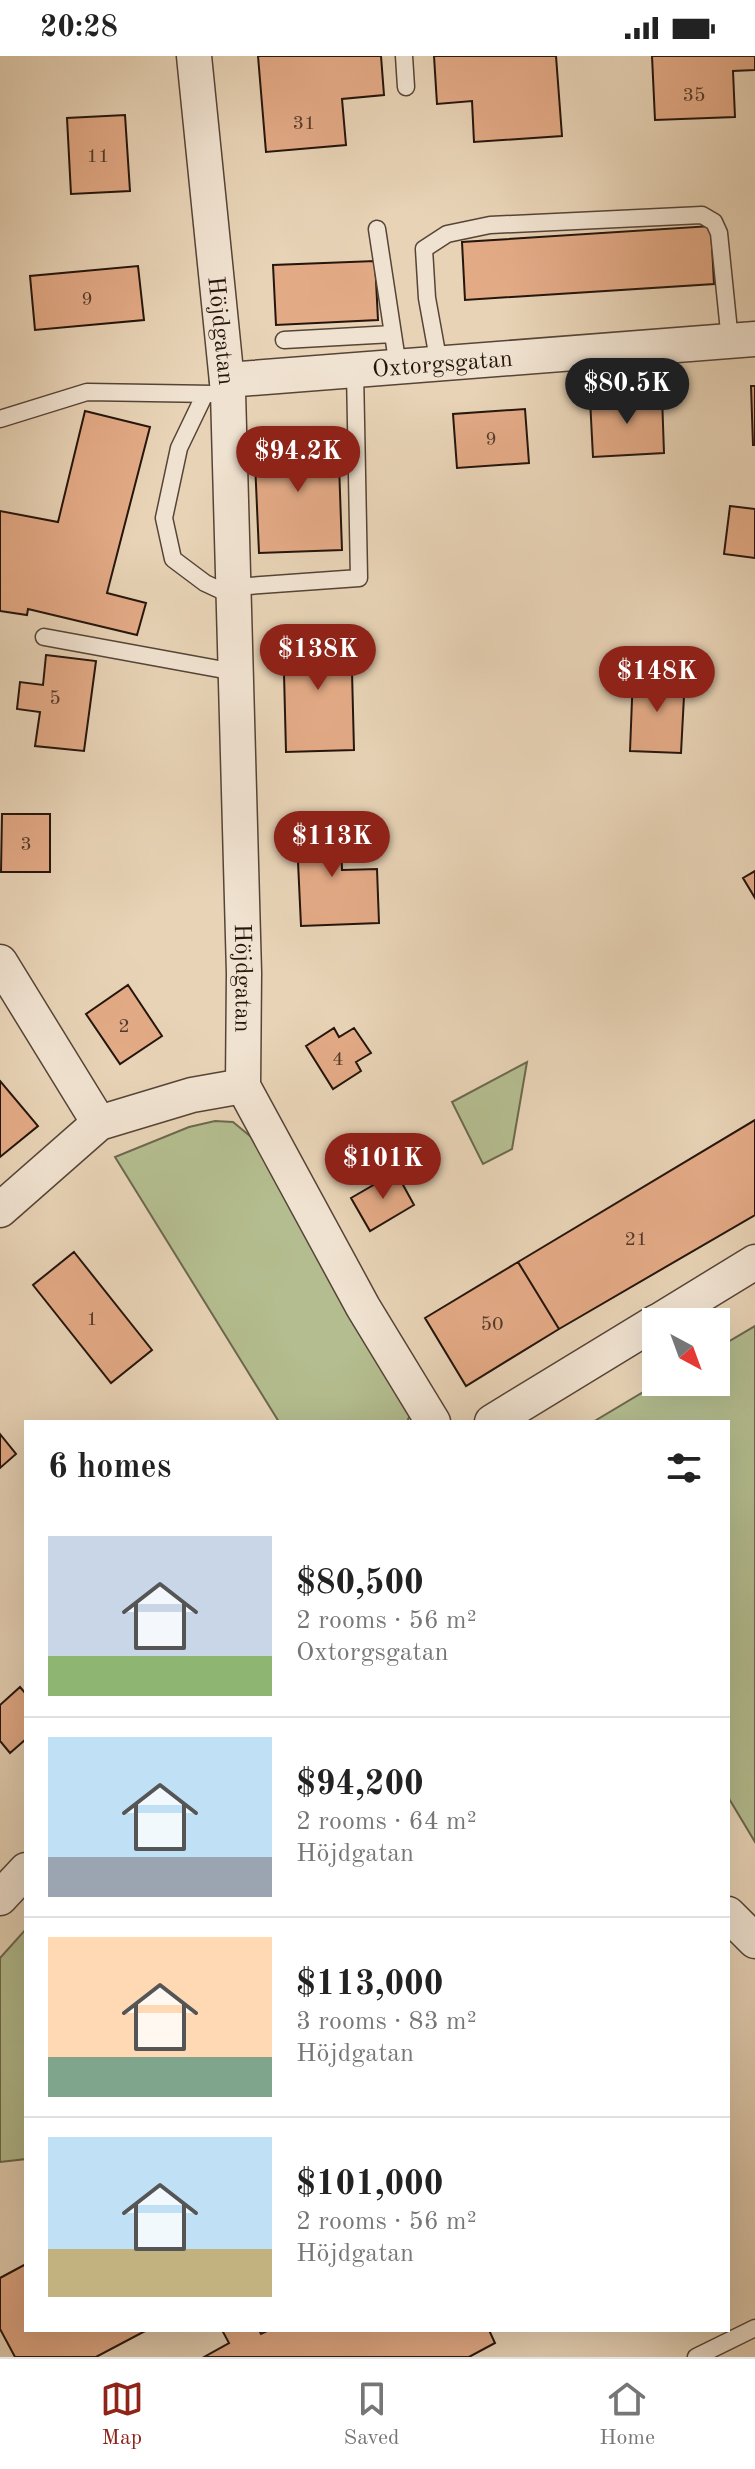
<!DOCTYPE html>
<html lang="en">
<head>
<meta charset="utf-8">
<style>
	:root { --surface:#fff; --page:#f2f2f2; --text:#222; --muted:#767676; --line:#e0e0e0; --accent:#8f2418 }
	body { margin:0; font-family:"Old Standard TT",serif; background:var(--page); color:var(--text); height:100vh; display:flex; flex-direction:column; font-size:30px; white-space:nowrap }
	* { box-sizing:border-box; margin:0 }
	p { font-size:26px; color:var(--muted) }
	.icon { flex:none; width:44px; height:44px; fill:none; stroke:currentColor; stroke-width:2; stroke-linecap:round; stroke-linejoin:round }
	.map { position:relative; flex:1; overflow:hidden }
	.panel { position:absolute; left:24px; top:1364px; width:706px; height:912px; display:flex; flex-direction:column; background:var(--surface); border-radius:0px; box-shadow:0 8px 32px #0002 }
	.panel>* { flex:none }
	.needle { width:52px; rotate:139deg }
	.tools { position:absolute; left:642px; top:1252px; display:grid; gap:16px }
	.tools a { display:grid; place-items:center; width:88px; height:88px; border-radius:0px; background:var(--surface); box-shadow:0 8px 32px #0002; font-size:40px }
	.price { position:absolute; translate:-50% -68px; padding:0 18px; border-radius:28px; background:var(--accent); color:#fff; font-size:26px; line-height:52px; filter:drop-shadow(0 2px 4px #0008) }
	.price::after { content:''; position:absolute; left:50%; top:48px; width:24px; height:18px; margin-left:-12px; background:inherit; clip-path:polygon(0 0,100% 0,50% 100%) }
	.price.selected { background:#222; color:#fff }
	ul { padding:0; list-style:none }
	li { display:flex; align-items:center; gap:24px; height:200px; padding:0 24px }
	li+li { border-top:2px solid var(--line) }
	li span { display:grid; place-items:center; flex:none; width:224px; height:160px; border-radius:0px; color:#555 }
	li>.icon { margin-inline-start:auto }
	span .icon { width:96px; height:96px; fill:#fffc; stroke-width:1 }
	li b { font-size:34px }
	h2 { display:flex; justify-content:space-between; align-items:center; height:96px; padding:0 24px; font-size:34px }
	.status { display:flex; justify-content:space-between; align-items:center; height:56px; padding:0 40px; background:var(--surface); direction:ltr }
	.status svg { height:22px; fill:currentColor }
	.dock { display:flex; justify-content:space-around; align-items:center; height:112px; border-top:2px solid var(--line); background:var(--surface); font-size:22px; color:var(--muted) }
	.dock a { display:grid; justify-items:center; gap:4px }
	.dock .selected { color:var(--accent) }
	.map>svg:first-child { display:block }
</style>
</head>
<body>
<div class="status"><b>20:28</b><svg viewBox="0 0 49 12"><path d="M0 12V9h3v3zM5 12V6h3v6zM10 12V3h3v9zM15 12V0h3v12zM26 1h20v11H26zM47 4h2v5h-2z"/></svg></div>
<div class="map">
<svg width="755" height="2301" viewBox="0 0 755 2301">
	<rect width="100%" height="100%" fill="#e8d3b6"/>
	<filter id="stains"><feTurbulence type="fractalNoise" baseFrequency=".0025" numOctaves="4"/><feColorMatrix values="0 0 0 0 .2 0 0 0 0 .09 0 0 0 0 .02 0 0 0 .5 -.17"/></filter>
	<radialGradient id="worn" r=".72"><stop offset=".6" stop-color="#630" stop-opacity="0"/><stop offset="1" stop-color="#630" stop-opacity=".3"/></radialGradient>
	<path fill="#b4bd8f" stroke="#6c694e" stroke-width="2" d="M527 1006 512 1093 483 1108 452 1046Z
		M215 1065 233 1066 262 1090 410 1359 407 1366H279L115 1101 189 1071Z
		M755 1270V1786L728 1741V1366H593L660 1326H716V1293Z
		M26 1873V2103L0 2106V1902Z"/>
	<path fill="#e3aa86" stroke="#25150d" stroke-width="2" d="M258 0H381L384 39 342 43 346 89 266 96Z
		M434 0H556L562 80 474 86 472 45 437 48Z
		M652 0H755V14L733 15 735 61 655 64Z
		M125 59 130 135 71 138 67 62Z
		M711 170 714 228 465 244 462 186Z
		M375 205 378 264 276 269 273 209Z
		M138 210 144 264 35 274 30 220Z
		M751 330H755V389H753Z
		M662 340 664 397 593 401 590 343Z
		M525 353 529 407 457 412 453 358Z
		M85 355 150 371 107 537 146 547 137 579 28 553 27 559 0 555V455L58 466Z
		M338 380 342 494 259 497 254 383Z
		M730 450 755 453V502L724 498Z
		M351 576 354 694 286 696 283 578Z
		M46 599 96 605 84 695 35 690 40 656 17 653 20 626 43 629Z
		M633 618 685 621 681 697 630 695Z
		M2 758H50V816H1Z
		M340 762 342 814 377 813 379 867 301 870 296 763Z
		M755 815V842L743 822Z
		M128 929 162 980 120 1008 86 958Z
		M334 972 339 981 354 972 371 997 356 1006 361 1015 333 1033 306 990Z
		M0 1025 38 1070 0 1101Z
		M755 1064V1159L559 1273 518 1206Z
		M396 1116 414 1149 370 1175 351 1142Z
		M74 1196 152 1294 111 1327 33 1229Z
		M518 1206 559 1273 466 1330 425 1262Z
		M0 1378 16 1398 0 1412Z
		M20 1631 26 1638V1683L10 1697 0 1685V1649Z
		M26 2208V2274H147L96 2301H15L0 2273V2222Z
		M222 2274H259L261 2278 269 2274H489L495 2287 469 2301H204L229 2287Z"/>
	<g fill="none" stroke-linecap="round" stroke-linejoin="round">
		<defs>
			<path id="lane" d="M404 0 406 31
				M377 173 398 311
				M284 284 393 278
				M439 308 427 242 424 193 447 178 490 169 702 159 714 166 719 177 730 285
				M204 340 179 392 164 462 173 503 205 527 233 540
				M0 363 87 336 214 338
				M234 531 359 522 355 315
				M44 581 235 616
				M696 2301 755 2272"/>
			<g id="street">
				<path id="s1" d="M194 0 228 336 244 917 243 1030 363 1251 433 1366"/>
				<path id="s2" d="M227 324 755 283"/>
				<path d="M0 906 99 1067"/>
				<path d="M0 1154 99 1067 192 1039 243 1030"/>
				<path d="M657 1266 755 1206"/>
				<path d="M492 1366 656 1266"/>
				<path d="M0 1842 26 1814"/>
				<path d="M728 1858 755 1885"/>
			</g>
		</defs>
		<use href="#lane" stroke="#564437" stroke-width="19"/>
		<use href="#street" stroke="#564437" stroke-width="37"/>
		<use href="#lane" stroke="#f0e2d0" stroke-width="16"/>
		<use href="#street" stroke="#f0e2d0" stroke-width="34"/>
	</g>
	<g text-anchor="middle" stroke-width="7" stroke-linejoin="round" paint-order="stroke">
		<g font-size="20" fill="#543a2b">
			<text x="694" y="45">35</text>
			<text x="304" y="73">31</text>
			<text x="98" y="106">11</text>
			<text x="87" y="249">9</text>
			<text x="491" y="389">9</text>
			<text x="55" y="648">5</text>
			<text x="26" y="794">3</text>
			<text x="124" y="976">2</text>
			<text x="338" y="1009">4</text>
			<text x="636" y="1189">21</text>
			<text x="92" y="1269">1</text>
			<text x="492" y="1274">50</text>
		</g>
		<g font-size="24" fill="#25150d" stroke="#f0e2d0">
			<text dy="8" stroke="none"><textPath href="#s1" startOffset="276">Höjdgatan</textPath></text>
			<text dy="8" stroke="none"><textPath href="#s2" startOffset="216">Oxtorgsgatan</textPath></text>
			<text dy="8" stroke="none"><textPath href="#s1" startOffset="924">Höjdgatan</textPath></text>
		</g>
	</g>
	<rect width="100%" height="100%" filter="url(#stains)"/>
	<rect width="100%" height="100%" fill="url(#worn)"/>
</svg>
<div class="tools">
<a><svg class="needle" viewBox="-14 -14 28 28"><path d="M0-13l5 13h-10z" fill="#e53935"/><path d="M0 13l5-13h-10z" fill="#767676"/></svg></a>
</div>
<b class="price selected" style="left:627px;top:370px">$80.5K</b>
<b class="price" style="left:298px;top:438px">$94.2K</b>
<b class="price" style="left:318px;top:636px">$138K</b>
<b class="price" style="left:657px;top:658px">$148K</b>
<b class="price" style="left:332px;top:823px">$113K</b>
<b class="price" style="left:383px;top:1145px">$101K</b>
<section class="panel">
<h2>6 homes<svg class="icon" aria-label="filters" viewBox="0 0 24 24"><path d="M4 7h16M4 17h16"/><circle cx="9" cy="7" r="2"/><circle cx="15" cy="17" r="2"/></svg></h2>
<ul>
<li><span style="background:linear-gradient(#c9d6e8 75%,#8fb573 0)"><svg class="icon" aria-label="home" viewBox="0 0 24 24"><path d="M3 11l9-7 9 7M6 9v11h12V9"/></svg></span><div><b>$80,500</b><p>2 rooms · 56 m²</p><p>Oxtorgsgatan</p></div></li>
<li><span style="background:linear-gradient(#bfe0f5 75%,#9aa5b1 0)"><svg class="icon" aria-label="home" viewBox="0 0 24 24"><path d="M3 11l9-7 9 7M6 9v11h12V9"/></svg></span><div><b>$94,200</b><p>2 rooms · 64 m²</p><p>Höjdgatan</p></div></li>
<li><span style="background:linear-gradient(#ffd9b3 75%,#7fa58c 0)"><svg class="icon" aria-label="home" viewBox="0 0 24 24"><path d="M3 11l9-7 9 7M6 9v11h12V9"/></svg></span><div><b>$113,000</b><p>3 rooms · 83 m²</p><p>Höjdgatan</p></div></li>
<li><span style="background:linear-gradient(#bfe0f5 70%,#c2b280 0)"><svg class="icon" aria-label="home" viewBox="0 0 24 24"><path d="M3 11l9-7 9 7M6 9v11h12V9"/></svg></span><div><b>$101,000</b><p>2 rooms · 56 m²</p><p>Höjdgatan</p></div></li>
</ul>
</section>
</div>
<nav class="dock">
<a class="selected"><svg class="icon" aria-label="map" viewBox="0 0 24 24"><path d="M3 6l6-2 6 2 6-2v14l-6 2-6-2-6 2zM9 4v14M15 6v14"/></svg>Map</a>
<a><svg class="icon" aria-label="saved" viewBox="0 0 24 24"><path d="M7 4h10v16l-5-4-5 4z"/></svg>Saved</a>
<a><svg class="icon" aria-label="home" viewBox="0 0 24 24"><path d="M3 11l9-7 9 7M6 9v11h12V9"/></svg>Home</a>
</nav>
</body>
</html>
